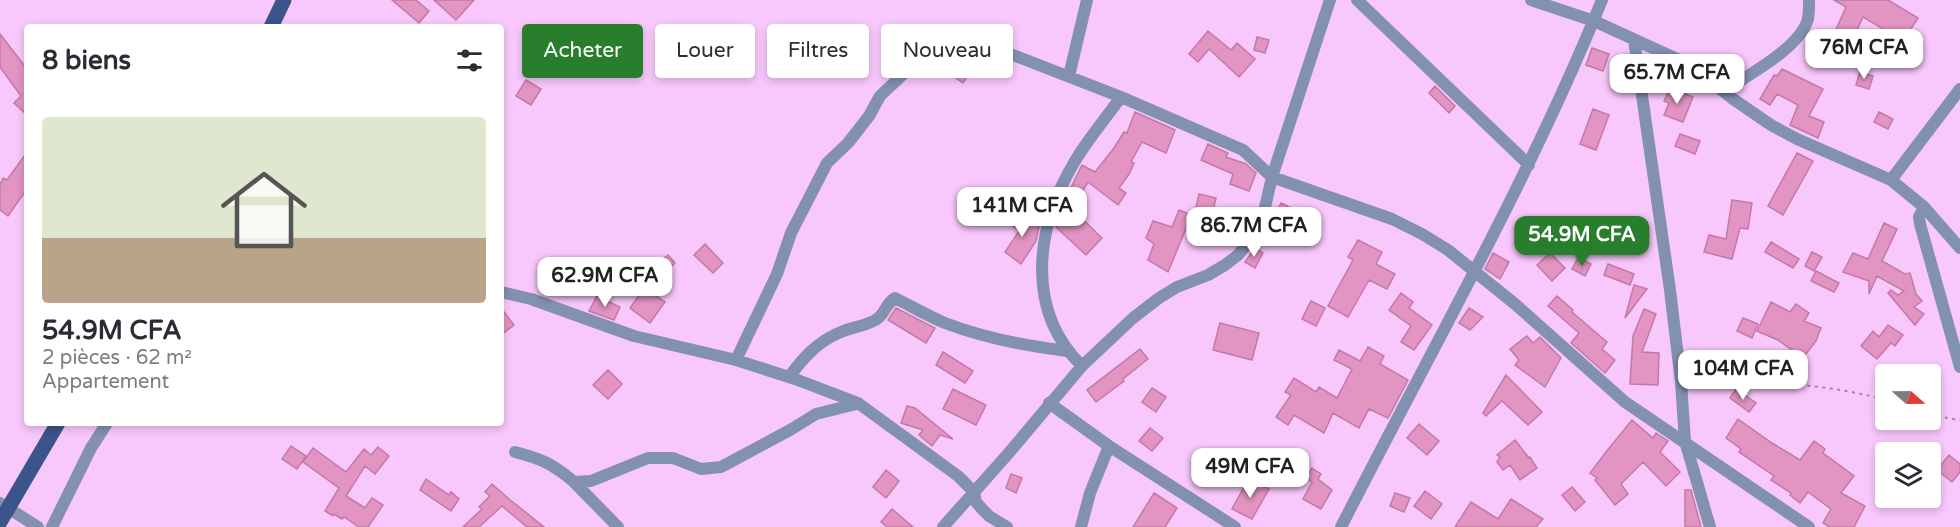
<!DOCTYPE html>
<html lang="fr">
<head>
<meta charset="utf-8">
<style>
	:root { --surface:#fff; --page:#f7f7f7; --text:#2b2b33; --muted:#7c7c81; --accent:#287e2c }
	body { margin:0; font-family:"Varela Round",sans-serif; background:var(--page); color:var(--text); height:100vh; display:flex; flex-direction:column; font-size:22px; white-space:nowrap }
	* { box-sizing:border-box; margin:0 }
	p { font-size:20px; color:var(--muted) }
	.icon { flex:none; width:33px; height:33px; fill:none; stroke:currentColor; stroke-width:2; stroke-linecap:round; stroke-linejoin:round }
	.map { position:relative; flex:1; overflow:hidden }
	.drawer { position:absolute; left:24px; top:24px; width:480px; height:402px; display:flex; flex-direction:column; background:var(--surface); border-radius:6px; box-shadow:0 3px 9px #0003 }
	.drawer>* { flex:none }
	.top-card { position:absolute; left:522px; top:24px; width:570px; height:54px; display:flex; gap:12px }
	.needle { width:39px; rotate:110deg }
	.controls { position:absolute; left:1875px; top:364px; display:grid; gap:12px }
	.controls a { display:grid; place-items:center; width:66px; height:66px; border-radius:6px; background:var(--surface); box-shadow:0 3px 9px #0003; font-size:30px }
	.price { position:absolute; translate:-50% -51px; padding:0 14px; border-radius:12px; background:#fff; color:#222; font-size:20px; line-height:39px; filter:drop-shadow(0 2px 3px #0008) }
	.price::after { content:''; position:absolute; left:50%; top:36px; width:18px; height:14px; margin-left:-9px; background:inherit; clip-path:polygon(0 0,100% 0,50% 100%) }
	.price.current { background:var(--accent); color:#fff }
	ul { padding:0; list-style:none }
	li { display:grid; align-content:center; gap:12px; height:318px; padding:0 18px }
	li span { display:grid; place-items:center; height:186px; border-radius:6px; color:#555 }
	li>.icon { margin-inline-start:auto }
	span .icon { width:108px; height:108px; fill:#fffc; stroke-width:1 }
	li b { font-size:26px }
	h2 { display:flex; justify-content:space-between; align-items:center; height:72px; padding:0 18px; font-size:26px }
	.tag { padding:0 21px; border-radius:6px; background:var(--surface); box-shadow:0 3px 9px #0003; font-size:21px; line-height:54px }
	.tag.current { background:var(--accent); color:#fff }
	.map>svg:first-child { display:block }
</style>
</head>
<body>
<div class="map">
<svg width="1960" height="527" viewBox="0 0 1960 527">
	<rect width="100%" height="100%" fill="#f8c7fb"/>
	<path fill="#e294c2" stroke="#c479a5" stroke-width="1.5" d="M392 0H416L429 11 419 23Z
		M434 0H474L456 20Z
		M1834 0H1888L1918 18 1900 46 1882 35 1885 30 1863 17 1850 45 1833 36 1846 7Z
		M1208 31 1231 50 1237 43 1255 59 1239 77 1209 49 1198 62 1189 54Z
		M843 32 864 47 853 62 833 48Z
		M0 34 27 69V115L14 103 21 96 0 67Z
		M1257 37 1269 40 1265 53 1254 50Z
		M1592 48 1609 54 1603 71 1586 65Z
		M952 62 969 74 963 83 946 71Z
		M1782 69 1823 89 1809 116 1824 122 1818 138 1790 125 1798 105 1777 94 1770 105 1760 99 1774 75 1777 76Z
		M1860 72 1873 76 1869 89 1856 85Z
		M526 80 541 89 531 105 516 96Z
		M1435 86 1455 106 1449 113 1429 93Z
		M1670 88 1693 97 1683 122 1664 115 1669 103 1664 101Z
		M1593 109 1609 115 1596 150 1580 144Z
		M1135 112 1175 130 1166 153 1142 142 1131 162 1134 163 1129 174 1119 188 1126 193 1118 205 1088 182 1075 204 1066 198 1082 165 1095 172 1114 148 1124 132 1127 133Z
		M1879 112 1893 119 1888 129 1874 122Z
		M1680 134 1700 141 1695 154 1675 146Z
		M1208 144 1228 153 1226 157 1246 164 1256 173 1249 191 1230 184 1233 174 1201 160Z
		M27 152V189L8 216 0 210V185L3 178 7 180Z
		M1797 153 1813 161 1783 215 1768 206Z
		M1199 194 1216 198 1210 223 1222 228 1220 234 1187 226 1168 272 1148 260 1154 244 1146 238 1153 221 1172 227 1179 210 1194 216Z
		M1732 200 1752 203 1748 229 1740 228 1732 259 1704 252 1709 235 1726 239Z
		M1281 203 1301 213 1289 238 1269 228Z
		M1071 208 1102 238 1086 255 1056 227 1057 223Z
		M1016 212 1039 227 1036 241 1021 264 1005 252 1019 231 1008 222Z
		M1884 223 1897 229 1882 261 1905 274 1910 273 1916 294 1922 301 1914 307 1924 314 1915 325 1888 293 1891 290 1898 295 1904 291 1877 276 1869 294V281L1843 272 1853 253 1868 259Z
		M1358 240 1382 252 1376 264 1395 274 1387 289 1369 280 1348 317 1328 306 1353 260 1348 257Z
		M1771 242 1799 259 1793 268 1765 252Z
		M705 244 723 263 713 273 694 255Z
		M1255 248 1263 253 1255 268 1245 262Z
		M1812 252 1822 257 1814 271 1805 266Z
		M1493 253 1509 262 1500 279 1485 269Z
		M1550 253 1565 268 1552 281 1537 265Z
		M668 255 675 263 662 275 654 266Z
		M1578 258 1591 264 1585 276 1572 269Z
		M1608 264 1634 274 1630 285 1604 275Z
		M1816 271 1839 283 1834 292 1811 281Z
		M1634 285 1647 289 1625 318Z
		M644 288 665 302 650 323 630 308Z
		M1401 293 1413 302 1409 308 1432 325 1414 350 1401 342 1411 326 1389 310Z
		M597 296 620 307 614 320 589 311Z
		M1557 296 1573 310 1572 312 1607 342 1602 349 1615 360 1605 373 1571 343 1579 333 1548 306Z
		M1311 301 1325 308 1316 326 1302 319Z
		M1771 302 1790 312 1796 304 1809 313 1804 321 1821 328 1816 341 1803 358 1778 340 1757 331Z
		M501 308 514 325 501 335Z
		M896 308 935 328 926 343 888 320Z
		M1469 308 1483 317 1470 330 1459 323Z
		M1644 309 1656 314 1642 352 1659 353 1658 385 1630 384 1633 336Z
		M1743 318 1758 324 1752 338 1737 331Z
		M1220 323 1259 333 1252 360 1213 350Z
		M1888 325 1903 335 1895 346 1891 343 1877 359 1861 346 1873 331 1879 337Z
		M1527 336 1533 343 1540 337 1561 358 1545 387 1515 365 1519 360 1510 349Z
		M1368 347 1384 356 1380 364 1408 380 1388 418 1369 409 1359 428 1333 413 1324 433 1294 415 1288 425 1276 417 1291 395 1285 392 1294 378 1316 392 1319 387 1337 398 1352 369 1334 360 1339 350 1360 361Z
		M1140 349 1148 359 1123 379 1124 381 1096 402 1087 390Z
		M943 352 973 371 965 383 936 365Z
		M608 370 622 384 608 399 593 385Z
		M1506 375 1542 412 1528 425 1502 401 1486 416 1483 413Z
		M1152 388 1166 397 1156 412 1142 402Z
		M953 389 986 405 976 425 943 409Z
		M1736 389 1756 403 1749 412 1730 398Z
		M907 406 915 408 953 439 940 435 932 446 919 435 923 430 901 423Z
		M1738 419 1772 443 1800 460 1814 441 1825 449 1823 453 1854 476 1841 493 1865 506 1854 527H1830L1823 523 1831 509 1808 492 1800 503 1790 495 1791 493 1771 480 1774 476 1739 452 1741 449 1726 438Z
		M1632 420 1653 438 1656 433 1668 441 1660 452 1680 472 1666 486 1643 462 1621 484 1628 494 1615 505 1595 480 1597 478 1590 473 1606 452Z
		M1419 424 1439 441 1427 455 1407 438Z
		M1150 428 1163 438 1152 451 1139 441Z
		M1515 440 1529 458 1530 457 1537 468 1520 480 1510 465 1503 470 1497 462 1500 457 1497 455Z
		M291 446 306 456 297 469 282 459Z
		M378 447 389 456 375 474 365 466 346 496 365 508 372 498 383 505 368 527H359L344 517 342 519 334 514 333 516 325 511 339 488 303 462 313 448 346 472 364 449 371 455Z
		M1949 455 1960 464V472L1952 482 1937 470Z
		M1312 468 1321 474 1318 479 1332 490 1321 509 1303 499 1312 482 1306 478Z
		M886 470 899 481 886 498 873 487Z
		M1011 474 1022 478 1016 493 1006 488Z
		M1249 478 1269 489 1252 519 1232 509Z
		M426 479 449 495 451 492 459 499 451 511 420 490Z
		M492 484 509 499 544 527H527L502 506 479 527H463L482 509 479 507 490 496 485 492Z
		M1572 487 1585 502 1575 511 1562 495Z
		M1685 490H1691L1701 527H1685Z
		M1425 491 1442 504 1431 519 1414 506Z
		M1154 493 1177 508 1165 527H1133Z
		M1395 493 1410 498 1404 512 1390 506Z
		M1511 499 1543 519 1536 527H1455L1471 502 1498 519Z
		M892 509 913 527H887L881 522Z"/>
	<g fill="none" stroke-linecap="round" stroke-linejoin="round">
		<path stroke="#a882ab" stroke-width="2" stroke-dasharray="3 4.5" stroke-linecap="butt" d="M1695 382C1758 381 1825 383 1886 400
			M1930 415 1960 420"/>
		<path stroke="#8291b0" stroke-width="12" d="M1357 0 1529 165
			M1531 0 1594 21 1677 59 1700 73 1733 99 1771 125 1797 139 1891 180 1924 207 1960 248
			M1634 40 1670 290 1681 382 1685 441 1710 527
			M1069 76 1087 0
			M1724 91C1748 75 1800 48 1808 19 1809 13 1809 6 1809 0
			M1891 180 1960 89
			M1924 207 1919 217 1920 224 1960 367
			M501 292 531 299 634 336 736 360 795 379 858 403 958 476 974 492 976 502 982 509 989 516 1007 527
			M736 360 777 274 791 233 827 163 848 143 869 116 880 96 915 63 933 48 947 44 967 43 1013 55 1121 97 1243 150 1272 177 1392 219 1422 234 1448 250 1515 304 1625 402 1809 527
			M1082 366C1024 309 1036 226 1075 161 1088 139 1106 118 1121 97
			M789 377C803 358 818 341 841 332 853 327 866 326 877 319 885 314 886 303 895 298 911 306 928 316 945 323 984 338 1026 346 1067 351
			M1049 403 1109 446 1235 527
			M515 452C542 459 553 464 574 482L591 481 648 458H673L701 469 721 467 790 430 816 414 856 404
			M574 482 618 527
			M0 503 38 527
			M52 527 91 448 107 423
			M943 527 1007 455 1082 366 1133 318 1159 298 1177 287 1208 275 1225 265 1238 255 1250 240 1263 216 1272 177 1330 0
			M1081 527 1090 493 1109 446
			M1341 527C1430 352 1528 182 1602 0"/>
		<path stroke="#3b5489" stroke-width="15" d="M271 27 284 0
			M0 522 58 423"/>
	</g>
</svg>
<div class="controls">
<a><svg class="needle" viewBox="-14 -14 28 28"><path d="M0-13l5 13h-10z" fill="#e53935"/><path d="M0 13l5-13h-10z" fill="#7c7c81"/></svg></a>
<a><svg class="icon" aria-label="layers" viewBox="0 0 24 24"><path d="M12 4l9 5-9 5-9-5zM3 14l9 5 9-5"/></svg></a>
</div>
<b class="price" style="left:1864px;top:80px">76M CFA</b>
<b class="price" style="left:1677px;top:105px">65.7M CFA</b>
<b class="price" style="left:1022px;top:238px">141M CFA</b>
<b class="price" style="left:1254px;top:258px">86.7M CFA</b>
<b class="price current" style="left:1582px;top:267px">54.9M CFA</b>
<b class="price" style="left:605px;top:308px">62.9M CFA</b>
<b class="price" style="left:1743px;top:401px">104M CFA</b>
<b class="price" style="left:1250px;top:499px">49M CFA</b>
<div class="top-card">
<a class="tag current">Acheter</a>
<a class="tag">Louer</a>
<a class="tag">Filtres</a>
<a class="tag">Nouveau</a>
</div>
<section class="drawer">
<h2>8 biens<svg class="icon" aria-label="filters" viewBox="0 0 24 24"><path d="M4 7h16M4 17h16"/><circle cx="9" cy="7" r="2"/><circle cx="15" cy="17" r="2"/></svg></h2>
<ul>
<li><span style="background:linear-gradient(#dfe7d0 65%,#b9a48a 0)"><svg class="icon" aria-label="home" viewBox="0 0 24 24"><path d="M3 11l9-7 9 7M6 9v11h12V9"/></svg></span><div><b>54.9M CFA</b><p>2 pièces · 62 m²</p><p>Appartement</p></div></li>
</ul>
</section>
</div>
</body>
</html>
